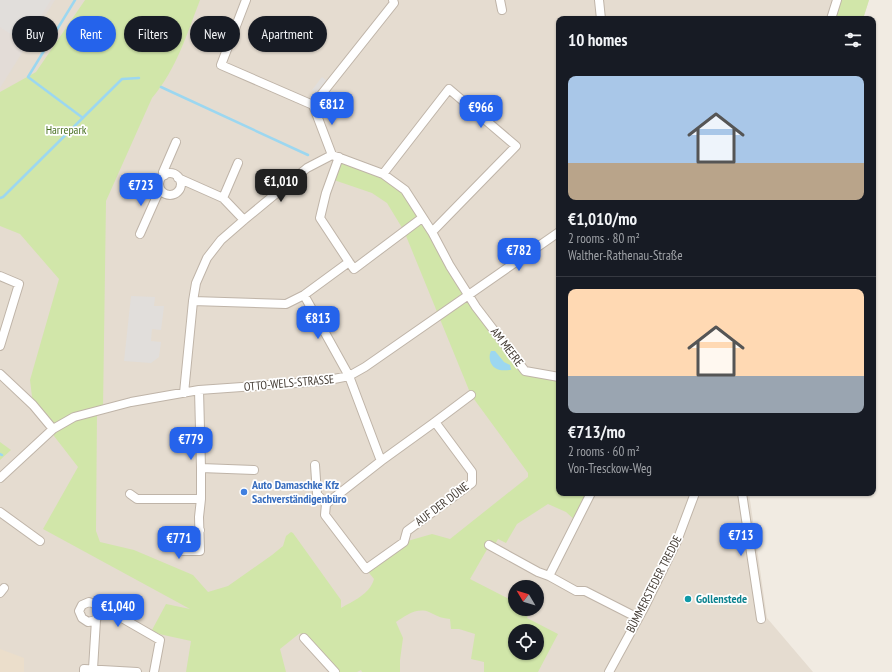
<!DOCTYPE html>
<html lang="en">
<head>
<meta charset="utf-8">
<style>
	:root { --surface:#171b24; --page:#242831; --text:#f1f3f6; --muted:#9ea1a6; --line:#363941; --accent:#2563eb }
	body { margin:0; font-family:"PT Sans Narrow",sans-serif; background:var(--page); color:var(--text); height:100vh; display:flex; flex-direction:column; font-size:15px; white-space:nowrap }
	* { box-sizing:border-box; margin:0 }
	p { font-size:13px; color:var(--muted) }
	.icon { flex:none; width:22px; height:22px; fill:none; stroke:currentColor; stroke-width:2; stroke-linecap:round; stroke-linejoin:round }
	.map { position:relative; flex:1; overflow:hidden }
	.drawer { position:absolute; left:556px; top:16px; width:320px; height:480px; display:flex; flex-direction:column; background:var(--surface); border-radius:8px; box-shadow:0 1px 3px #0004 }
	.drawer>* { flex:none }
	.guide { position:absolute; left:12px; top:16px; width:380px; height:36px; display:flex; gap:8px }
	.needle { width:26px; rotate:308deg }
	.fabs { position:absolute; left:508px; top:580px; display:grid; gap:8px }
	.fabs a { display:grid; place-items:center; width:36px; height:36px; border-radius:50%; background:var(--surface); box-shadow:0 1px 3px #0004; font-size:20px }
	.price { position:absolute; translate:-50% -34px; padding:0 9px; border-radius:8px; background:var(--accent); color:#fff; font-size:13px; line-height:26px; filter:drop-shadow(0 1px 2px #0008) }
	.price::after { content:''; position:absolute; left:50%; top:24px; width:12px; height:9px; margin-left:-6px; background:inherit; clip-path:polygon(0 0,100% 0,50% 100%) }
	.price.selected { background:#222; color:#fff }
	ul { padding:0; list-style:none }
	li { display:grid; align-content:center; gap:8px; height:212px; padding:0 12px }
	li+li { border-top:1px solid var(--line) }
	li span { display:grid; place-items:center; height:124px; border-radius:8px; color:#555 }
	li>.icon { margin-inline-start:auto }
	span .icon { width:72px; height:72px; fill:#fffc; stroke-width:1 }
	li b { font-size:17px }
	h2 { display:flex; justify-content:space-between; align-items:center; height:48px; padding:0 12px; font-size:17px }
	.pill { padding:0 14px; border-radius:18px; background:var(--surface); box-shadow:0 1px 3px #0004; font-size:14px; line-height:36px }
	.pill.selected { background:var(--accent); color:#fff }
	.map>svg:first-child { display:block }
</style>
</head>
<body>
<div class="map">
<svg width="892" height="672" viewBox="0 0 892 672">
	<rect width="100%" height="100%" fill="#f1ebe2"/>
	<path fill="#e5dcd0" fill-rule="evenodd" d="M0 0H869L863 19H559V493H749L767 618 813 672H0ZM515 587H537V609H515ZM515 631H537V653H515Z"/>
	<path fill="#e3dcd7" d="M0 0H55L0 88Z"/>
	<path fill="#ebdecb" d="M0 649 24 658V672H0Z"/>
	<path fill="#d1e6a9" fill-rule="evenodd" d="M85 0H200C187 34 176 70 152 98L106 201 103 409 97 411 96 531 100 542 134 550 193 575 208 592 228 586 272 555 283 546 286 536 291 532 293 533 341 600V608C353 601 370 594 374 579L366 569 404 542 432 534 450 539 528 477V473L471 395 404 231 387 203 372 193 331 179 339 157 383 174 405 190 450 266 525 371 559 377V493H591L577 522 566 512 548 504 517 524 506 543 498 539 493 548 489 546 470 579 515 602V609L530 610 527 618 558 634 538 672H484V662L471 659 475 634 459 629H451L450 619C440 618 438 616 429 612 417 607 405 616 396 622L403 638 400 660V672H362L361 670 357 672H335L300 633 280 649 286 672H186L191 641 159 634 152 630 166 604 190 609 43 529 78 467 54 436 53 429 33 405 30 380 59 279 20 234 0 226V92L36 72ZM515 631H537V653H515Z
		M837 0H869L863 19H831Z
		M0 442 11 450 0 460Z"/>
	<path fill="#e1dedb" d="M0 0H51L24 43 0 27Z
		M322 77 328 82 318 94 312 90Z
		M131 296 155 297 154 306H164L161 330 152 329 151 341 161 342 159 357 151 363 124 361Z"/>
	<path fill="#9cd7f0" d="M491 351H495L504 362 510 365 511 370C507 370 500 371 497 369 490 366 488 357 491 351Z"/>
	<g fill="none" stroke-linecap="round" stroke-linejoin="round">
		<path stroke="#9cd7f0" stroke-width="2.5" d="M75 0 28 77 83 118
			M161 87 308 155
			M0 198 3 197 122 79 139 78
			M0 454 2 455"/>
		<defs>
			<path id="minor" d="M246 0 221 65 313 105 332 155
				M500 0 502 10
				M599 0 601 19
				M831 19 837 0
				M313 105 394 3 393 0
				M339 157 326 193 320 218 349 262
				M159 184a11 11 0 1 1 22 0a11 11 0 1 1-22 0Z
				M383 174 449 89 516 146 432 232
				M165 175 163 172 176 142
				M178 178 223 198 244 220
				M223 198 238 163
				M140 234 160 189
				M0 276 19 284 0 346
				M304 295 349 376 381 461 326 504 325 515 366 569 404 542 407 531 472 483V472L435 422 381 461
				M193 301 286 304 304 295 349 262 354 269 422 218
				M0 374 33 405 53 429
				M199 390 201 468V499L199 517 200 551H183L184 534 200 530
				M184 393 193 301 196 283 207 258 221 240 244 220 307 168 332 155 383 174 405 190 432 232 450 266 476 307 525 371 559 377
				M435 422 471 395
				M315 465 317 494 326 504
				M201 468 254 470
				M0 478 53 429 74 417 131 402 199 390 324 381 349 376 365 367 559 232
				M591 493 549 576 576 591H585L638 618
				M742 493 761 619
				M130 494 137 499H201
				M0 512 40 541
				M489 545 538 572 549 576
				M0 593 4 588
				M96 620 88 622 82 618 79 611 82 605 89 602C96 604 98 606 99 613
				M304 638 335 672
				M93 669 96 620 99 613 115 614 160 640 154 672
				M84 672V669L137 672
				M609 672 645 606 677 541 695 493"/>
		</defs>
		<use href="#minor" stroke="#bfb4a8" stroke-width="10"/>
		<use href="#minor" stroke="#fff" stroke-width="8"/>
	</g>
	<circle fill="#3f7fe0" stroke="#fff" stroke-width="1.5" cx="244" cy="492" r="4"/>
	<circle fill="#0f9aa8" stroke="#fff" stroke-width="1.5" cx="688" cy="599" r="4"/>
	<g text-anchor="middle" stroke-width="3.5" stroke-linejoin="round" paint-order="stroke">
		<g font-size="12" fill="#4c7326" stroke="#fff">
			<text x="66" y="134">Harrepark</text>
		</g>
		<g font-size="12" fill="#423a32" stroke="#fff">
			<text transform="translate(507 347) rotate(53)" y="4">AM MEERE</text>
			<text transform="translate(289 383) rotate(-5)" y="4">OTTO-WELS-STRASSE</text>
			<text transform="translate(442 504) rotate(-37)" y="4">AUF DER DÜNE</text>
			<text transform="translate(654 584) rotate(-63)" y="4">BÜMMERSTEDER TREDDE</text>
		</g>
		<g font-size="12" font-weight="bold" fill="#366cbe" stroke="#fff" text-anchor="start">
			<text x="252" y="489">Auto Damaschke Kfz<tspan x="252" dy="14">Sachverständigenbüro</tspan></text>
		</g>
		<g font-size="12" font-weight="bold" fill="#0d838f" stroke="#fff" text-anchor="start">
			<text x="696" y="603">Gollenstede</text>
		</g>
	</g>
</svg>
<div class="fabs">
<a><svg class="needle" viewBox="-14 -14 28 28"><path d="M0-13l5 13h-10z" fill="#e53935"/><path d="M0 13l5-13h-10z" fill="#9ea1a6"/></svg></a>
<a><svg class="icon" aria-label="locate" viewBox="0 0 24 24"><circle cx="12" cy="12" r="6"/><path d="M12 2v4M12 18v4M2 12h4M18 12h4"/></svg></a>
</div>
<b class="price" style="left:332px;top:126px">€812</b>
<b class="price" style="left:481px;top:129px">€966</b>
<b class="price selected" style="left:281px;top:203px">€1,010</b>
<b class="price" style="left:141px;top:207px">€723</b>
<b class="price" style="left:519px;top:272px">€782</b>
<b class="price" style="left:318px;top:340px">€813</b>
<b class="price" style="left:191px;top:461px">€779</b>
<b class="price" style="left:741px;top:557px">€713</b>
<b class="price" style="left:179px;top:560px">€771</b>
<b class="price" style="left:118px;top:628px">€1,040</b>
<div class="guide">
<a class="pill">Buy</a>
<a class="pill selected">Rent</a>
<a class="pill">Filters</a>
<a class="pill">New</a>
<a class="pill">Apartment</a>
</div>
<section class="drawer">
<h2>10 homes<svg class="icon" aria-label="filters" viewBox="0 0 24 24"><path d="M4 7h16M4 17h16"/><circle cx="9" cy="7" r="2"/><circle cx="15" cy="17" r="2"/></svg></h2>
<ul>
<li><span style="background:linear-gradient(#a9c7e8 70%,#b9a48a 0)"><svg class="icon" aria-label="home" viewBox="0 0 24 24"><path d="M3 11l9-7 9 7M6 9v11h12V9"/></svg></span><div><b>€1,010/mo</b><p>2 rooms · 80 m²</p><p>Walther-Rathenau-Straße</p></div></li>
<li><span style="background:linear-gradient(#ffd9b3 70%,#9aa5b1 0)"><svg class="icon" aria-label="home" viewBox="0 0 24 24"><path d="M3 11l9-7 9 7M6 9v11h12V9"/></svg></span><div><b>€713/mo</b><p>2 rooms · 60 m²</p><p>Von-Tresckow-Weg</p></div></li>
</ul>
</section>
</div>
</body>
</html>
